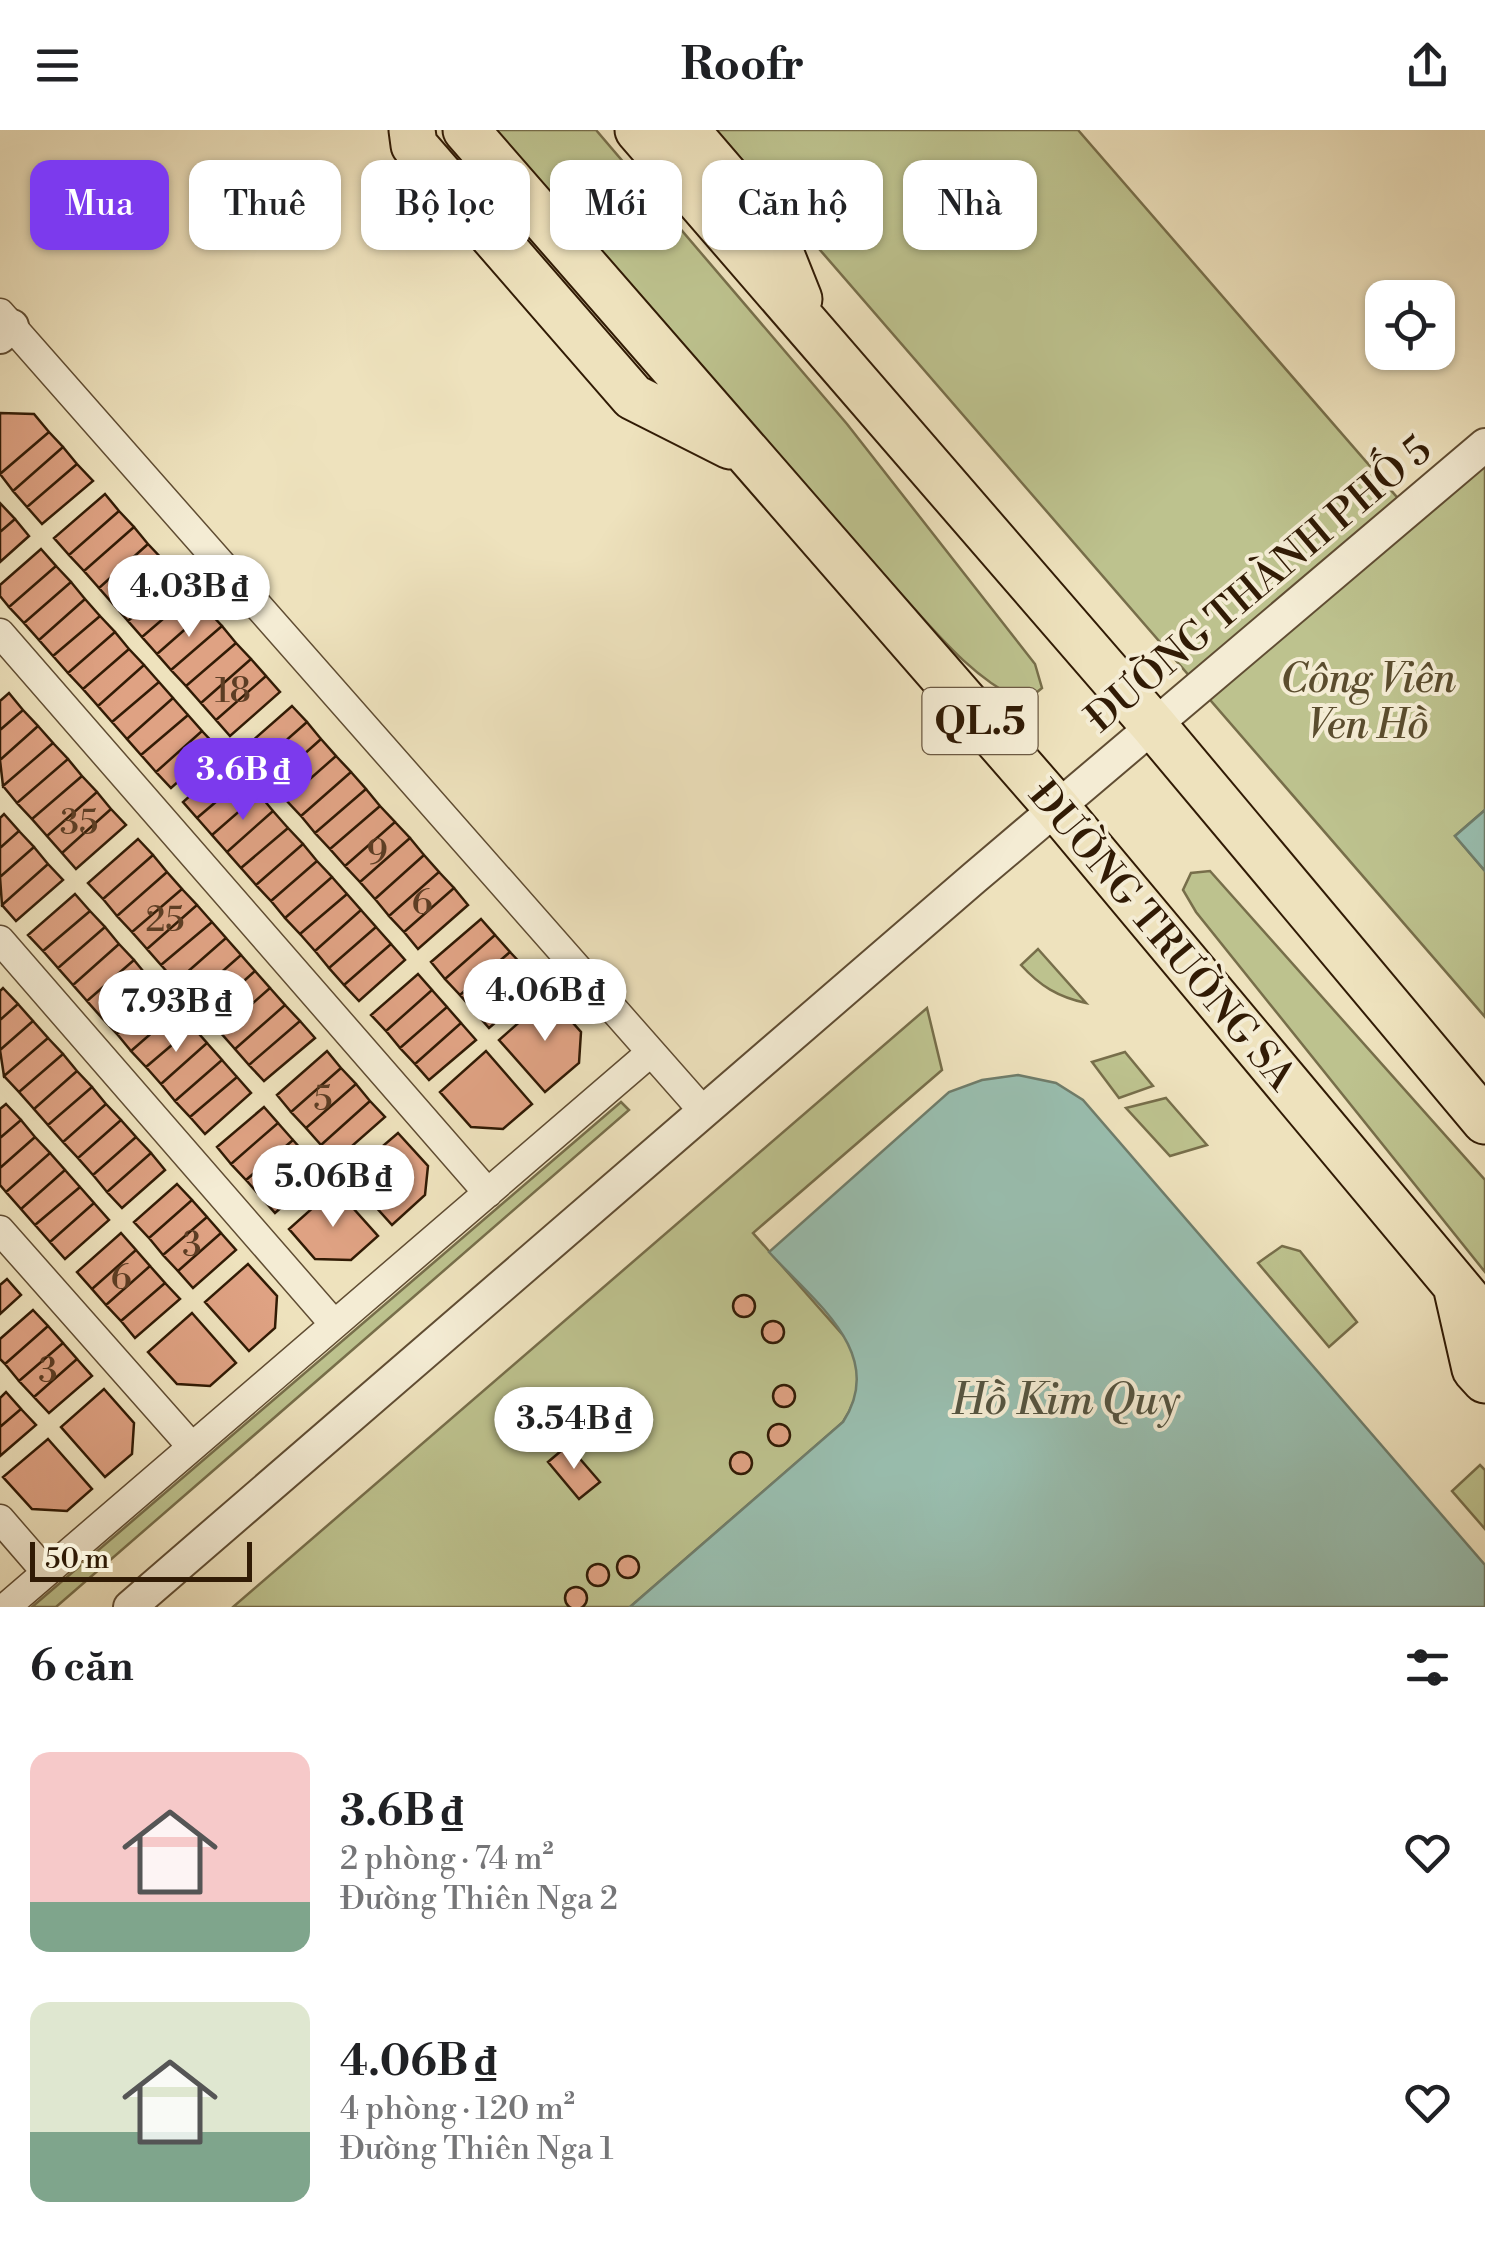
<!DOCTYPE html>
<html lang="vi">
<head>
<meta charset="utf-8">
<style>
	:root { --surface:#fff; --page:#f2f2f2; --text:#202124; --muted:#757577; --accent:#7c3aed }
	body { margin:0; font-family:"Libre Bodoni",serif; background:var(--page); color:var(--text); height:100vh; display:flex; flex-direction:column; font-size:38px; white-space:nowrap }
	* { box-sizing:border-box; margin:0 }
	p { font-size:32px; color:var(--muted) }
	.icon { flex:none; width:55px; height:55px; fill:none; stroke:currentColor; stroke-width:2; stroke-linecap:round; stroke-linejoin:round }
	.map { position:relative; height:1477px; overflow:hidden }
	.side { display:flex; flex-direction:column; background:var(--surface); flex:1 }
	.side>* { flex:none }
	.guide { position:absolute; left:30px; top:30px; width:1425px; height:90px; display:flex; gap:20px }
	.controls { position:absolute; left:1365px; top:150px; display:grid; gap:20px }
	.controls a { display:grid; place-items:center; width:90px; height:90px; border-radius:20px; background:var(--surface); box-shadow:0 2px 8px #0004; font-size:50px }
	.scale { position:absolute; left:30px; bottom:25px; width:222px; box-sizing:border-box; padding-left:10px; border:5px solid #311b05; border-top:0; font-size:28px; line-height:35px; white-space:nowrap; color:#311b05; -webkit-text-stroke:8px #f4ecd4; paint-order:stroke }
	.price { position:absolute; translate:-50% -85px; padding:0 22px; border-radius:35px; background:#fff; color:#222; font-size:32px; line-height:65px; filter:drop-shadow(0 2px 5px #0008) }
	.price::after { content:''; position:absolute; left:50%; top:60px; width:30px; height:22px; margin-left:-15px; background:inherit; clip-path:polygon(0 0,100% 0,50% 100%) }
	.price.on { background:var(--accent); color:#fff }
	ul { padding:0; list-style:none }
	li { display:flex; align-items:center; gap:30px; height:250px; padding:0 30px }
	li span { display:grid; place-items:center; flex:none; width:280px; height:200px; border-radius:20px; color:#555 }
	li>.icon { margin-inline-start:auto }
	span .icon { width:120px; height:120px; fill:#fffc; stroke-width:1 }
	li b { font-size:42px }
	h2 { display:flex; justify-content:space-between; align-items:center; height:120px; padding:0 30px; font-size:42px }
	.pill { padding:0 35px; border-radius:20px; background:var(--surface); box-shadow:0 2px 8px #0004; font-size:35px; line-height:90px }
	.pill.on { background:var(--accent); color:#fff }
	header { display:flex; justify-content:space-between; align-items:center; height:130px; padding:0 30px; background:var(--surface); font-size:45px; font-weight:700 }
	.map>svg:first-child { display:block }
</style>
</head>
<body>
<header><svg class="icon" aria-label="menu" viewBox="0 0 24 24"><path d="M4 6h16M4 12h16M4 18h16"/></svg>Roofr<svg class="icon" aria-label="share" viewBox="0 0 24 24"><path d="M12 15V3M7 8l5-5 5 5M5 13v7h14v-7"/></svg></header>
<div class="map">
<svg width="1485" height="1477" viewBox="0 0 1485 1477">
	<rect width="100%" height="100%" fill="#eee2bd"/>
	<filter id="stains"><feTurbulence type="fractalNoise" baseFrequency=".002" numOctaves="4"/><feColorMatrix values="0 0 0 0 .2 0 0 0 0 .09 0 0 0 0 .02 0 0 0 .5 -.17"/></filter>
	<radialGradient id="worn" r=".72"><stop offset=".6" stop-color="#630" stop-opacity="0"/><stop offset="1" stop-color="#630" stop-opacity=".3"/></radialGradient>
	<path fill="#bdc28e" stroke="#776e4a" stroke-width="2.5" d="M492 0H596L847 294 1035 534 1042 558 1025 572C969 549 926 490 885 446 748 303 621 151 492 0Z
		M716 0H1078L1409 381 1485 315V680L1455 706 1485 741V887Z
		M1210 741 1485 1050V1142L1196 782 1183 760 1191 743Z
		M1038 819 1086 873C1058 867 1040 856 1021 835Z
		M927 878 942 940 753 1103 849 1212C863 1242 861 1264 843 1292L630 1477H233Z
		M1125 922 1153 956 1119 968 1092 932Z
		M1166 968 1207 1015 1170 1026 1126 978Z
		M621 972 629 980 56 1477H32Z
		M1282 1116 1300 1121 1357 1192 1329 1217 1258 1133Z
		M1480 1335 1485 1340V1399L1452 1361Z"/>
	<path fill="#99beaf" stroke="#6f7d6b" stroke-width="2.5" d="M1485 680V741L1455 706Z
		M1018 945 1056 953 1083 970 1485 1435V1477H630L843 1292C888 1223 813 1171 769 1122L949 962 982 950Z"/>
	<path fill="#dfa283" stroke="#311b05" stroke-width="2.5" d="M0 283 34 284 49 302 0 344Z
		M49 302 63 317 13 361 0 344Z
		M63 317 77 334 27 377 13 361Z
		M77 334 93 351 42 394 27 377Z
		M105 364 119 381 69 425 54 408Z
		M0 373 15 389 0 402Z
		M119 381 134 397 84 441 69 425Z
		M15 389 29 406 0 432V402Z
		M134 397 148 414 99 458 84 441Z
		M148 414 163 430 113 474 99 458Z
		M41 419 56 436 9 477 0 466V455Z
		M163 430 177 447 128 491 113 474Z
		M56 436 71 452 24 493 9 477Z
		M177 447 192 464 142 507 128 491Z
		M71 452 85 469 39 510 24 493Z
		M192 464 207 480 157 524 142 507Z
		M85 469 100 486 53 526 39 510Z
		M207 480 222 496 171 540 157 524Z
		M100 486 115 502 68 543 53 526Z
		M222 496 236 513 186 556 171 540Z
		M115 502 129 519 83 559 68 543Z
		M236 513 251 529 201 573 186 556Z
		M129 519 144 535 98 576 83 559Z
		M251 529 266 546 216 590 201 573Z
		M144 535 159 552 112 592 98 576Z
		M266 546 280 562 230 606 216 590Z
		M159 552 173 568 127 609 112 592Z
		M9 563 23 580 0 600V571Z
		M173 568 188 585 141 625 127 609Z
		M292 576 307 592 257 636 242 620Z
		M23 580 38 596 0 630V600Z
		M188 585 202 601 156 642 141 625Z
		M307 592 321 609 272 653 257 636Z
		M38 596 53 613 3 656 0 630Z
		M202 601 217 617 171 658 156 642Z
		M321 609 336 626 286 670 272 653Z
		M53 613 68 629 17 673 3 656Z
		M336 626 351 642 301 686 286 670Z
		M68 629 82 646 32 689 17 673Z
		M229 631 244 648 197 688 183 672Z
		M351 642 366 659 315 703 301 686Z
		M82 646 97 662 47 706 32 689Z
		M244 648 259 664 212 705 197 688Z
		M366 659 380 676 330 719 315 703Z
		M97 662 111 679 62 723 47 706Z
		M259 664 273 681 227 722 212 705Z
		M380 676 395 692 345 736 330 719Z
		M111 679 126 695 76 739 62 723Z
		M273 681 288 698 241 738 227 722Z
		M4 684 19 701 0 718V688Z
		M395 692 410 708 360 752 345 736Z
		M288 698 303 714 256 755 241 738Z
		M19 701 34 717 0 747V718Z
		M410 708 424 725 375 769 360 752Z
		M138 709 153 725 103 769 88 753Z
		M303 714 317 731 271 771 256 755Z
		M34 717 48 734 2 775 0 747Z
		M153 725 167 742 117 786 103 769Z
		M424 725 439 742 389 786 375 769Z
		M317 731 332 747 285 788 271 771Z
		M48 734 63 750 16 791 2 775Z
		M167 742 182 759 132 802 117 786Z
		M439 742 454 758 404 802 389 786Z
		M332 747 347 764 300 804 285 788Z
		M454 758 468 775 418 819 404 802Z
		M182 759 197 775 147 819 132 802Z
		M75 764 90 781 43 821 28 805Z
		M347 764 361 780 315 821 300 804Z
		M197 775 212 792 161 835 147 819Z
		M361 780 376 797 329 838 315 821Z
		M90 781 105 797 58 838 43 821Z
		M481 789 495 805 445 849 431 832Z
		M212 792 226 808 176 852 161 835Z
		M105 797 119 814 73 855 58 838Z
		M376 797 391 814 344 855 329 838Z
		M495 805 510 822 460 865 445 849Z
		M226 808 241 825 191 869 176 852Z
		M119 814 134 830 87 871 73 855Z
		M391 814 405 830 359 871 344 855Z
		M510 822 525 838 475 882 460 865Z
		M241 825 255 841 206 885 191 869Z
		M134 830 148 847 102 888 87 871Z
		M525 838 539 855 489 898 475 882Z
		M255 841 270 858 220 902 206 885Z
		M418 844 432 860 386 901 371 885Z
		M148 847 163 863 117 904 102 888Z
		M3 858 18 874 0 890V861Z
		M270 858 285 875 235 919 220 902Z
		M432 860 447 877 400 918 386 901Z
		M163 863 178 880 131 921 117 904Z
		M549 866 581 902 579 933 545 962 499 910Z
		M18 874 33 891 0 920V890Z
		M285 875 300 891 249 935 235 919Z
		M447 877 461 893 415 934 400 918Z
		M178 880 193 897 146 937 131 921Z
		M33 891 48 908 4 946 0 920Z
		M300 891 315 908 264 951 249 935Z
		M461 893 476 910 429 950 415 934Z
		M193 897 207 913 161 954 146 937Z
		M48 908 63 924 19 962 4 946Z
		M207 913 222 930 175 971 161 954Z
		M327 921 341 938 291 982 277 965Z
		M486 921 532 974 503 999 471 997 440 962Z
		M63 924 77 941 34 979 19 962Z
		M222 930 237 947 190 987 175 971Z
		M341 938 356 954 306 998 291 982Z
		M77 941 92 957 48 995 34 979Z
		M237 947 251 963 205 1004 190 987Z
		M356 954 370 971 321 1015 306 998Z
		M92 957 106 974 63 1012 48 995Z
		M370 971 385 987 335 1031 321 1015Z
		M6 974 21 990 0 1008V979Z
		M106 974 121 990 78 1028 63 1012Z
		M264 977 278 993 231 1034 217 1017Z
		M21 990 35 1007 0 1038V1008Z
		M121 990 136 1007 93 1045 78 1028Z
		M278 993 293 1010 246 1050 231 1034Z
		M398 1003 428 1036 425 1065 392 1095 348 1046Z
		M35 1007 50 1023 6 1062 0 1055V1038Z
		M136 1007 151 1023 107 1062 93 1045Z
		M293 1010 307 1026 261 1067 246 1050Z
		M50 1023 65 1040 21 1079 6 1062Z
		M151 1023 165 1040 122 1078 107 1062Z
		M307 1026 322 1042 275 1083 261 1067Z
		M65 1040 80 1057 35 1095 21 1079Z
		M177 1054 192 1070 149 1108 134 1092Z
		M80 1057 94 1073 50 1112 35 1095Z
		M335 1058 378 1106 351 1130 315 1129 289 1099Z
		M192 1070 207 1087 163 1125 149 1108Z
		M94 1073 109 1090 65 1129 50 1112Z
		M207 1087 221 1103 178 1141 163 1125Z
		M121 1103 136 1120 92 1159 77 1142Z
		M221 1103 236 1120 193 1158 178 1141Z
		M136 1120 150 1136 106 1175 92 1159Z
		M248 1134 277 1166 275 1198 249 1221 205 1172Z
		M150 1136 165 1153 121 1191 106 1175Z
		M7 1149 21 1165 0 1184V1155Z
		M165 1153 180 1169 135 1208 121 1191Z
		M733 1176a11 11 0 1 1 22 0a11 11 0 1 1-22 0Z
		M33 1180 48 1196 5 1234 0 1229V1209Z
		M192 1183 236 1233 210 1256 177 1254 148 1222Z
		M762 1202a11 11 0 1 1 22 0a11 11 0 1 1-22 0Z
		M48 1196 63 1213 19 1251 5 1234Z
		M63 1213 77 1229 34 1267 19 1251Z
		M77 1229 92 1246 49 1283 34 1267Z
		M773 1266a11 11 0 1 1 22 0a11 11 0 1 1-22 0Z
		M104 1259 134 1293 132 1324 105 1347 61 1297Z
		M6 1262 21 1279 0 1297V1268Z
		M21 1279 36 1295 0 1326V1297Z
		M768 1305a11 11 0 1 1 22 0a11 11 0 1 1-22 0Z
		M48 1309 92 1359 67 1381 32 1379 3 1347Z
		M568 1315 600 1352 579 1369 548 1332Z
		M730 1333a11 11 0 1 1 22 0a11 11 0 1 1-22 0Z
		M617 1437a11 11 0 1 1 22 0a11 11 0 1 1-22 0Z
		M587 1445a11 11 0 1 1 22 0a11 11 0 1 1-22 0Z
		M565 1468a11 11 0 1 1 22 0a11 11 0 1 1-22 0Z"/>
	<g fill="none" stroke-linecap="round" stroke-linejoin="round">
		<defs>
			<path id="minor" d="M0 183 704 982
				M0 503 488 1063
				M0 810 334 1194
				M0 1100 192 1317
				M0 1389 46 1442
				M6 1477 650 923"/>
			<path id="tertiary" d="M0 207 12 196
				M130 1477 974 748 1485 315"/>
			<path id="trunk" d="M412 0 414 15 633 267 730 316
				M466 0 1057 678 1485 1190
				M638 0 1154 596 1485 991
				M686 0 771 99 799 169
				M1457 1160 1475 1239 1485 1250"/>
		</defs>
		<use href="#minor" stroke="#604d33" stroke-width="31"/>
		<use href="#tertiary" stroke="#604d33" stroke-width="36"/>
		<use href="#trunk" stroke="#311b05" stroke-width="49"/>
		<use href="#minor" stroke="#f4ecd4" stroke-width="28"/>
		<use href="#tertiary" stroke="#f4ecd4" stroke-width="32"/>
		<use href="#trunk" stroke="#eee2bd" stroke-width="45"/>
	</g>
	<g text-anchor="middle" stroke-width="8" stroke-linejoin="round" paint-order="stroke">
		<g font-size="35" fill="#5c3d24">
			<text x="233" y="572">18</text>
			<text x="79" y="704">35</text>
			<text x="377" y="734">9</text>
			<text x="422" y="784">6</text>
			<text x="165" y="801">25</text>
			<text x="323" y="980">5</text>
			<text x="192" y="1126">3</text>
			<text x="121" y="1159">6</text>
			<text x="48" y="1252">3</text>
		</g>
		<rect fill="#f4ecd4" stroke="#6c5a43" stroke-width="2.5" x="922.5" y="558" width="115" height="66" rx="8"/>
		<g font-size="38" font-weight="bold" fill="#311b05">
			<text x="980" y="604">QL.5</text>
		</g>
		<g font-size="40" fill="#311b05" stroke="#f4ecd4">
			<text transform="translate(1258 453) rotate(-40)" y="14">ĐƯỜNG THÀNH PHỐ 5</text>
			<text transform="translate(1163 805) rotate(50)" y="14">ĐƯỜNG TRƯỜNG SA</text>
		</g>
		<g font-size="40" font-style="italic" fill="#5b4d2e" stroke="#f4ecd4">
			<text x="1368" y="562">Công Viên<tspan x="1368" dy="46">Ven Hồ</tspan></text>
		</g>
		<g font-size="42" font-style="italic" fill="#555440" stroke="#f4ecd4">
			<text x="1066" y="1284">Hồ Kim Quy</text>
		</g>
	</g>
	<rect width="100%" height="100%" filter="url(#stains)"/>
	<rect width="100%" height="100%" fill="url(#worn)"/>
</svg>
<div class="controls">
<a><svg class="icon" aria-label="locate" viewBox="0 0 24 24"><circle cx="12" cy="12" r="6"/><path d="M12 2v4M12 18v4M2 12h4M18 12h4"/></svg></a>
</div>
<div class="scale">50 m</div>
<b class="price" style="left:189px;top:510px">4.03B ₫</b>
<b class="price on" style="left:243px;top:693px">3.6B ₫</b>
<b class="price" style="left:545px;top:914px">4.06B ₫</b>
<b class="price" style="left:176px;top:925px">7.93B ₫</b>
<b class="price" style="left:333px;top:1100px">5.06B ₫</b>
<b class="price" style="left:574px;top:1342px">3.54B ₫</b>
<div class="guide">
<a class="pill on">Mua</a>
<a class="pill">Thuê</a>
<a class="pill">Bộ lọc</a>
<a class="pill">Mới</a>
<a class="pill">Căn hộ</a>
<a class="pill">Nhà</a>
</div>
</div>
<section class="side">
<h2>6 căn<svg class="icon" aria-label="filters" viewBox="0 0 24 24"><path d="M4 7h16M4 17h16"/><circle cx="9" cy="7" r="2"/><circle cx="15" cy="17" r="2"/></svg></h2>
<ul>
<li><span style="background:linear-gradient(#f6c9c9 75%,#7fa58c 0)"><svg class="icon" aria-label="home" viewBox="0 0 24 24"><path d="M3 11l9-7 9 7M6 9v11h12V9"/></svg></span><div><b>3.6B ₫</b><p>2 phòng · 74 m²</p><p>Đường Thiên Nga 2</p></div><svg class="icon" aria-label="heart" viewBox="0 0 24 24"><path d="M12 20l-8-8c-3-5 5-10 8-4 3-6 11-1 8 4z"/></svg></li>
<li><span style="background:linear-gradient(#dfe7d0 65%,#7fa58c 0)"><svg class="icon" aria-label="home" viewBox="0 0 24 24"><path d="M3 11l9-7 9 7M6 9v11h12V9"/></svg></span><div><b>4.06B ₫</b><p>4 phòng · 120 m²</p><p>Đường Thiên Nga 1</p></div><svg class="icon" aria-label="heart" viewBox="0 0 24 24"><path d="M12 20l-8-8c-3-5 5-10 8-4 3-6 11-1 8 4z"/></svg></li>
</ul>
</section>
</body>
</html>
